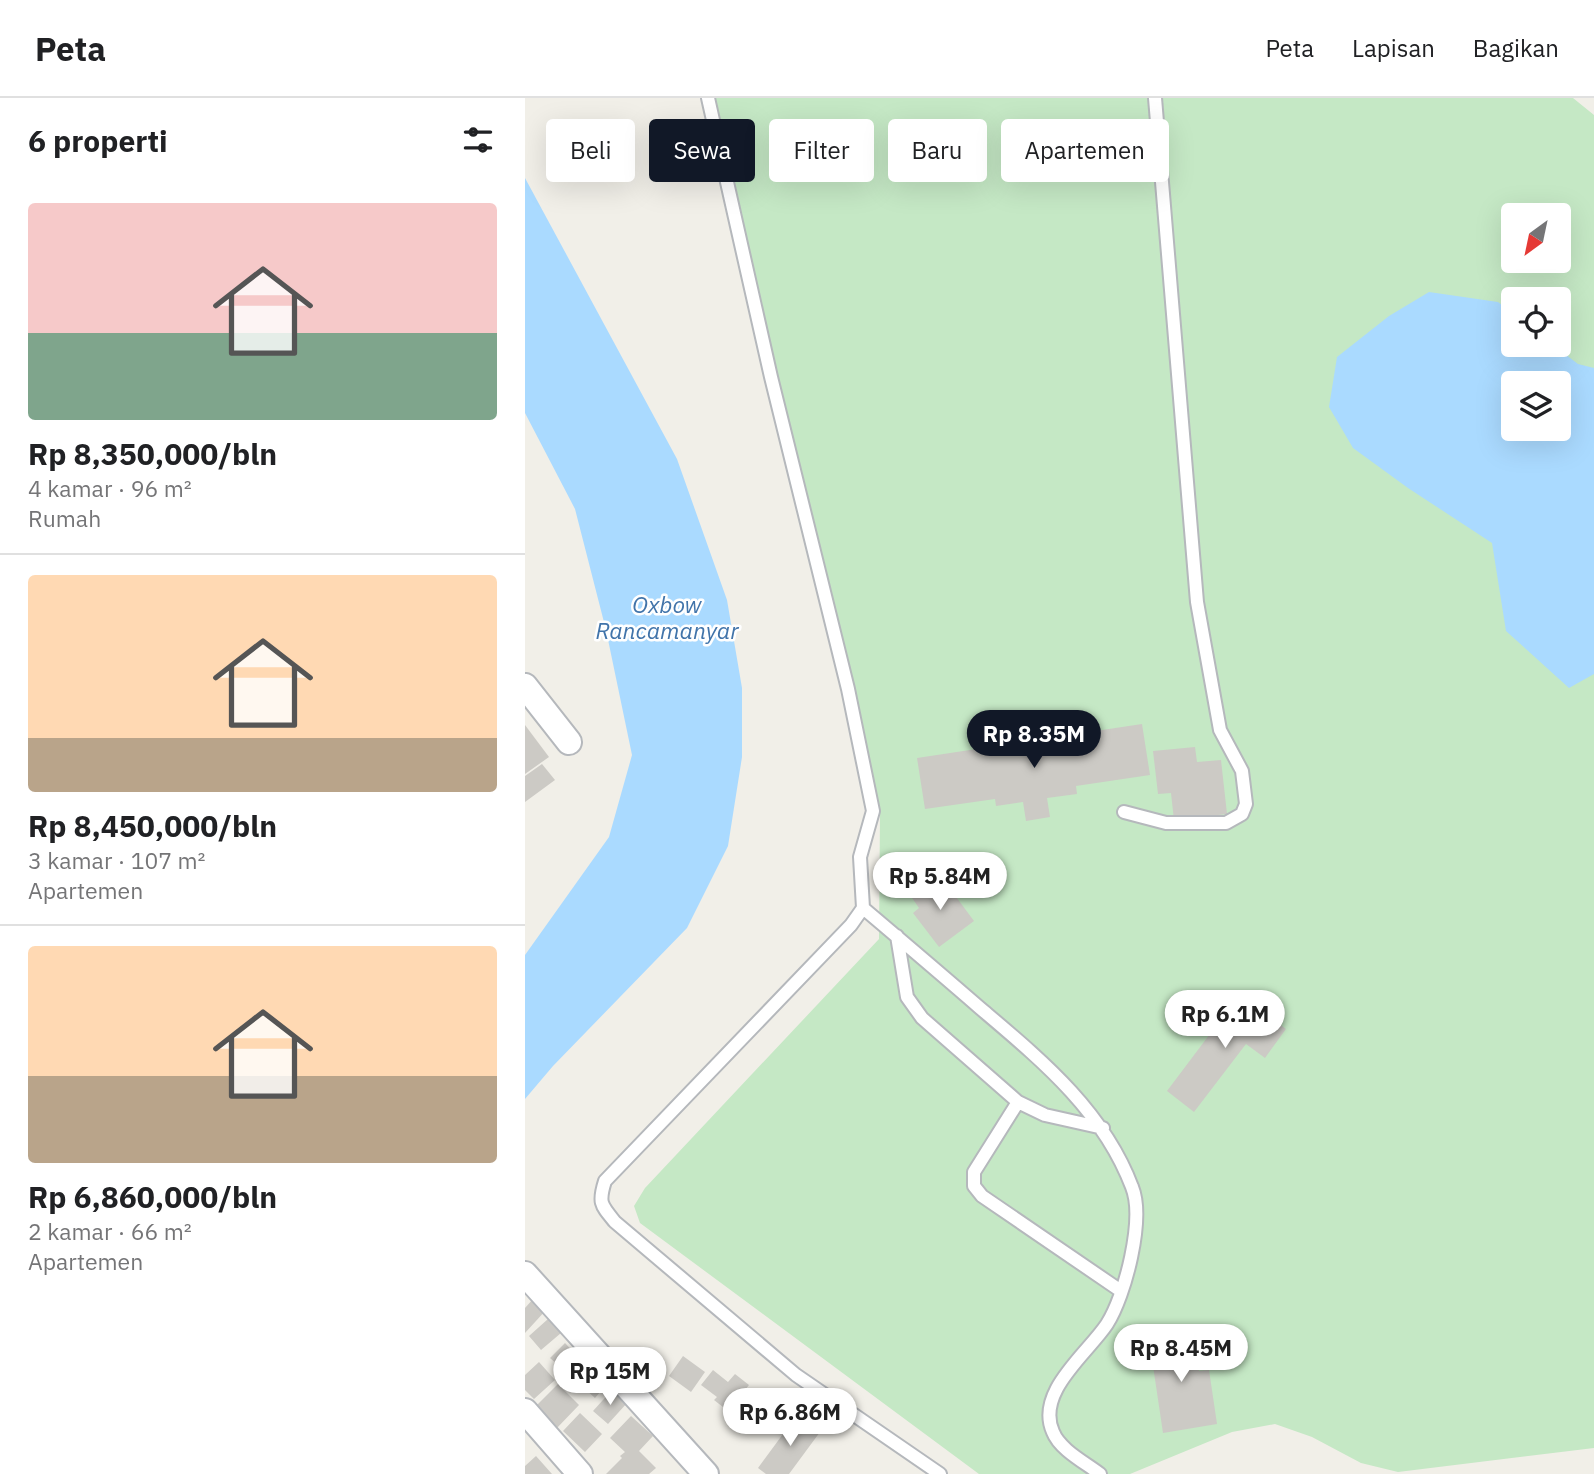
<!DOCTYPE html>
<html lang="id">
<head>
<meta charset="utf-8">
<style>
	:root { --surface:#fff; --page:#f2f2f2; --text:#202124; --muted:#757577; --line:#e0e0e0; --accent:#111827 }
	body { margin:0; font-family:"IBM Plex Sans",sans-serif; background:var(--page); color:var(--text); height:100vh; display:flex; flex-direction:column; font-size:26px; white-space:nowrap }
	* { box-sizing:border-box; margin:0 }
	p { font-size:23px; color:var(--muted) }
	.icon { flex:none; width:38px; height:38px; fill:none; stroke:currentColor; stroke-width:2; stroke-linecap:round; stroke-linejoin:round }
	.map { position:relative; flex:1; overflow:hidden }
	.details { display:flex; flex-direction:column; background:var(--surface); width:525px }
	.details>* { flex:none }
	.banner { position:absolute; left:21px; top:21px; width:665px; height:63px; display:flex; gap:14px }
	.needle { width:46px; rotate:213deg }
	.controls { position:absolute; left:976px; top:105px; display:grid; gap:14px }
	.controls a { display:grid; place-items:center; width:70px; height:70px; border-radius:7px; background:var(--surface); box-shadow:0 7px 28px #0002; font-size:35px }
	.price { position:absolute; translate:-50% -60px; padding:0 16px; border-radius:24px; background:#fff; color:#222; font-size:23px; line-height:46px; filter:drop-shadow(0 2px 4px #0008) }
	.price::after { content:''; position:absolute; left:50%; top:42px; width:21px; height:16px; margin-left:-10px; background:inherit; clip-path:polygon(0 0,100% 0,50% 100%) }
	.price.selected { background:var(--accent); color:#fff }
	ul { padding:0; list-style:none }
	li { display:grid; align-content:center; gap:14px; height:371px; padding:0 28px }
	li+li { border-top:2px solid var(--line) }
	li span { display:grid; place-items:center; height:217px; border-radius:7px; color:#555 }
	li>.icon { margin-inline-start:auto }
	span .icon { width:126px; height:126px; fill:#fffc; stroke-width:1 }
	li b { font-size:30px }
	h2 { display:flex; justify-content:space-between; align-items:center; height:84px; padding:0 28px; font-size:30px }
	.tag { padding:0 24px; border-radius:7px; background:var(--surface); box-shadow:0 7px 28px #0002; font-size:24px; line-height:63px }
	.tag.selected { background:var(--accent); color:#fff }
	header { display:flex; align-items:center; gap:42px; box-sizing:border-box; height:98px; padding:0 35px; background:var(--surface); border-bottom:2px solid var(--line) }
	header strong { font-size:33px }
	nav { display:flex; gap:38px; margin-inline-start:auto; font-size:24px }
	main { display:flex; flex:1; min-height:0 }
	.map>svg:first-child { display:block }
</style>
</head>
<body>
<header>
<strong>Peta</strong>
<nav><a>Peta</a><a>Lapisan</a><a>Bagikan</a></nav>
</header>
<main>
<section class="details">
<h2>6 properti<svg class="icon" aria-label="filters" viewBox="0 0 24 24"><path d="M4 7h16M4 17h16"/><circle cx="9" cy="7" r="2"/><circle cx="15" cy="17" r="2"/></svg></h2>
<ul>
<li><span style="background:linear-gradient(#f6c9c9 60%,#7fa58c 0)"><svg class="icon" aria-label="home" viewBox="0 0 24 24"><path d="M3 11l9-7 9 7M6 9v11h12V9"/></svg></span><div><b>Rp 8,350,000/bln</b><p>4 kamar · 96 m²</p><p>Rumah</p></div></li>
<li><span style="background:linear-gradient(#ffd9b3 75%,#b9a48a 0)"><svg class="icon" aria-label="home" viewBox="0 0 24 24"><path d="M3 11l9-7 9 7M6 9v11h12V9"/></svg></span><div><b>Rp 8,450,000/bln</b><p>3 kamar · 107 m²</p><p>Apartemen</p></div></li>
<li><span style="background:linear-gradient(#ffd9b3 60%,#b9a48a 0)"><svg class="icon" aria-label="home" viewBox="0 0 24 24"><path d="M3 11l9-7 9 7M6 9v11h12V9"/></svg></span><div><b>Rp 6,860,000/bln</b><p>2 kamar · 66 m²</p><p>Apartemen</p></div></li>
</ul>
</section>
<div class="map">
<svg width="1069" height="1376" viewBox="0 0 1069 1376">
	<rect width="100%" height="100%" fill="#f1efe8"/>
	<path fill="#c5e8c5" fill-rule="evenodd" d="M184 0H1048L1069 17V1350L873 1374 836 1365 787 1339 750 1326 707 1334 605 1376H454L115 1125 109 1108 120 1090 354 841 355 717ZM989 117H1034V163H989ZM989 201H1034V247H989ZM989 285H1034V331H989Z"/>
	<path fill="#aadaff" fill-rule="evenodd" d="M0 80 152 361 202 502 217 590V659L203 748 162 830 28 968 0 1001V857L84 739 107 657 81 532 50 411 0 315Z
		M904 194 973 204 989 216V247H1028L1053 266 1069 270V576L1044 590 981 533 967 445 883 390 828 350 804 309 812 259 864 218ZM989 285H1034V331H989Z"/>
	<path fill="#cccac5" d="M617 626 625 677 551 688 552 696 522 700 525 719 501 723 498 704 471 708 470 701 400 711 392 660Z
		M0 627 24 659 0 676Z
		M670 649 672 664 696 662 702 716 649 722 646 695 633 696 628 653Z
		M17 666 30 682 0 704V678Z
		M408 780 417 793 423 788 449 823 414 849 388 815 394 810 385 797Z
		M715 896 761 931 740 960 721 946 669 1014 642 993Z
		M8 1201 21 1212 0 1235V1210Z
		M23 1221 36 1235 16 1252 4 1238Z
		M668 1234 674 1273 684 1272 692 1326 638 1335 624 1241Z
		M40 1245 55 1261 42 1275 25 1260Z
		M158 1258 180 1274 166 1294 144 1278Z
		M14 1264 30 1282 9 1301 0 1292V1277Z
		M59 1267 81 1287 70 1300 48 1280Z
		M188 1272 203 1284 210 1276 224 1287 203 1313 189 1302 192 1299 176 1287Z
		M33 1286 54 1307 31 1331 9 1310Z
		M87 1292 102 1305 83 1326 68 1313Z
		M55 1315 77 1336 60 1354 38 1333Z
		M272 1317 295 1334 264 1376H241L233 1370Z
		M106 1318 128 1338 114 1353 131 1370 124 1376H81L97 1360 95 1358 100 1354 85 1340Z
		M11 1358 27 1376H0V1368Z"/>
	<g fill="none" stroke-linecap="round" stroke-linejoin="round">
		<defs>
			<path id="service" d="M183 0 246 279 323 591 348 713 335 759 338 810 326 827 80 1083C73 1105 76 1107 90 1124L271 1277 415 1376
				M599 714 641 725H701L717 716 721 706 717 673 695 632 672 504 630 0
				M338 810C377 843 416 876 455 910 515 961 578 1012 607 1089 620 1121 600 1198 582 1226 563 1255 510 1294 528 1334 535 1352 561 1365 575 1376
				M372 838 382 899 397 920 493 1004 520 1017 578 1030
				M493 1004 449 1074V1088L457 1098 596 1193"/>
			<path id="minor" d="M0 588 44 644
				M0 1176 181 1376
				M0 1313 55 1376"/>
		</defs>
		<use href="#service" stroke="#b5b8bc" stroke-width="16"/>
		<use href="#minor" stroke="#b5b8bc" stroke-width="28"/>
		<use href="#service" stroke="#fff" stroke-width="12"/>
		<use href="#minor" stroke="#fff" stroke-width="24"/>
	</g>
	<g text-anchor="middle" stroke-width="5" stroke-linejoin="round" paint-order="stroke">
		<g font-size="23" font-style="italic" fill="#4174aa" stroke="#fff">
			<text x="142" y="515">Oxbow<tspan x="142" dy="26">Rancamanyar</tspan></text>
		</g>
	</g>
</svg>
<div class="controls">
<a><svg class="needle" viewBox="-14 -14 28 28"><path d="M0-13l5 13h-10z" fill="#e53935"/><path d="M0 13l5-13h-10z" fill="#757577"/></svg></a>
<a><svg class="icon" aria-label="locate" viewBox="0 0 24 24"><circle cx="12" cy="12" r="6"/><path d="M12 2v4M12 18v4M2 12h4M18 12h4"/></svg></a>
<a><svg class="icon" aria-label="layers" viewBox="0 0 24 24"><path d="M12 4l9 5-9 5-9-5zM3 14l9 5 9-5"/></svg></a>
</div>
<b class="price selected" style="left:509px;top:672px">Rp 8.35M</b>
<b class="price" style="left:415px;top:814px">Rp 5.84M</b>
<b class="price" style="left:700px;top:952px">Rp 6.1M</b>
<b class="price" style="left:656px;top:1286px">Rp 8.45M</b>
<b class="price" style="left:85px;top:1309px">Rp 15M</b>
<b class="price" style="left:265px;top:1350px">Rp 6.86M</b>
<div class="banner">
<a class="tag">Beli</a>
<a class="tag selected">Sewa</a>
<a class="tag">Filter</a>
<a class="tag">Baru</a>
<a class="tag">Apartemen</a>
</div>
</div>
</main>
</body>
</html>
